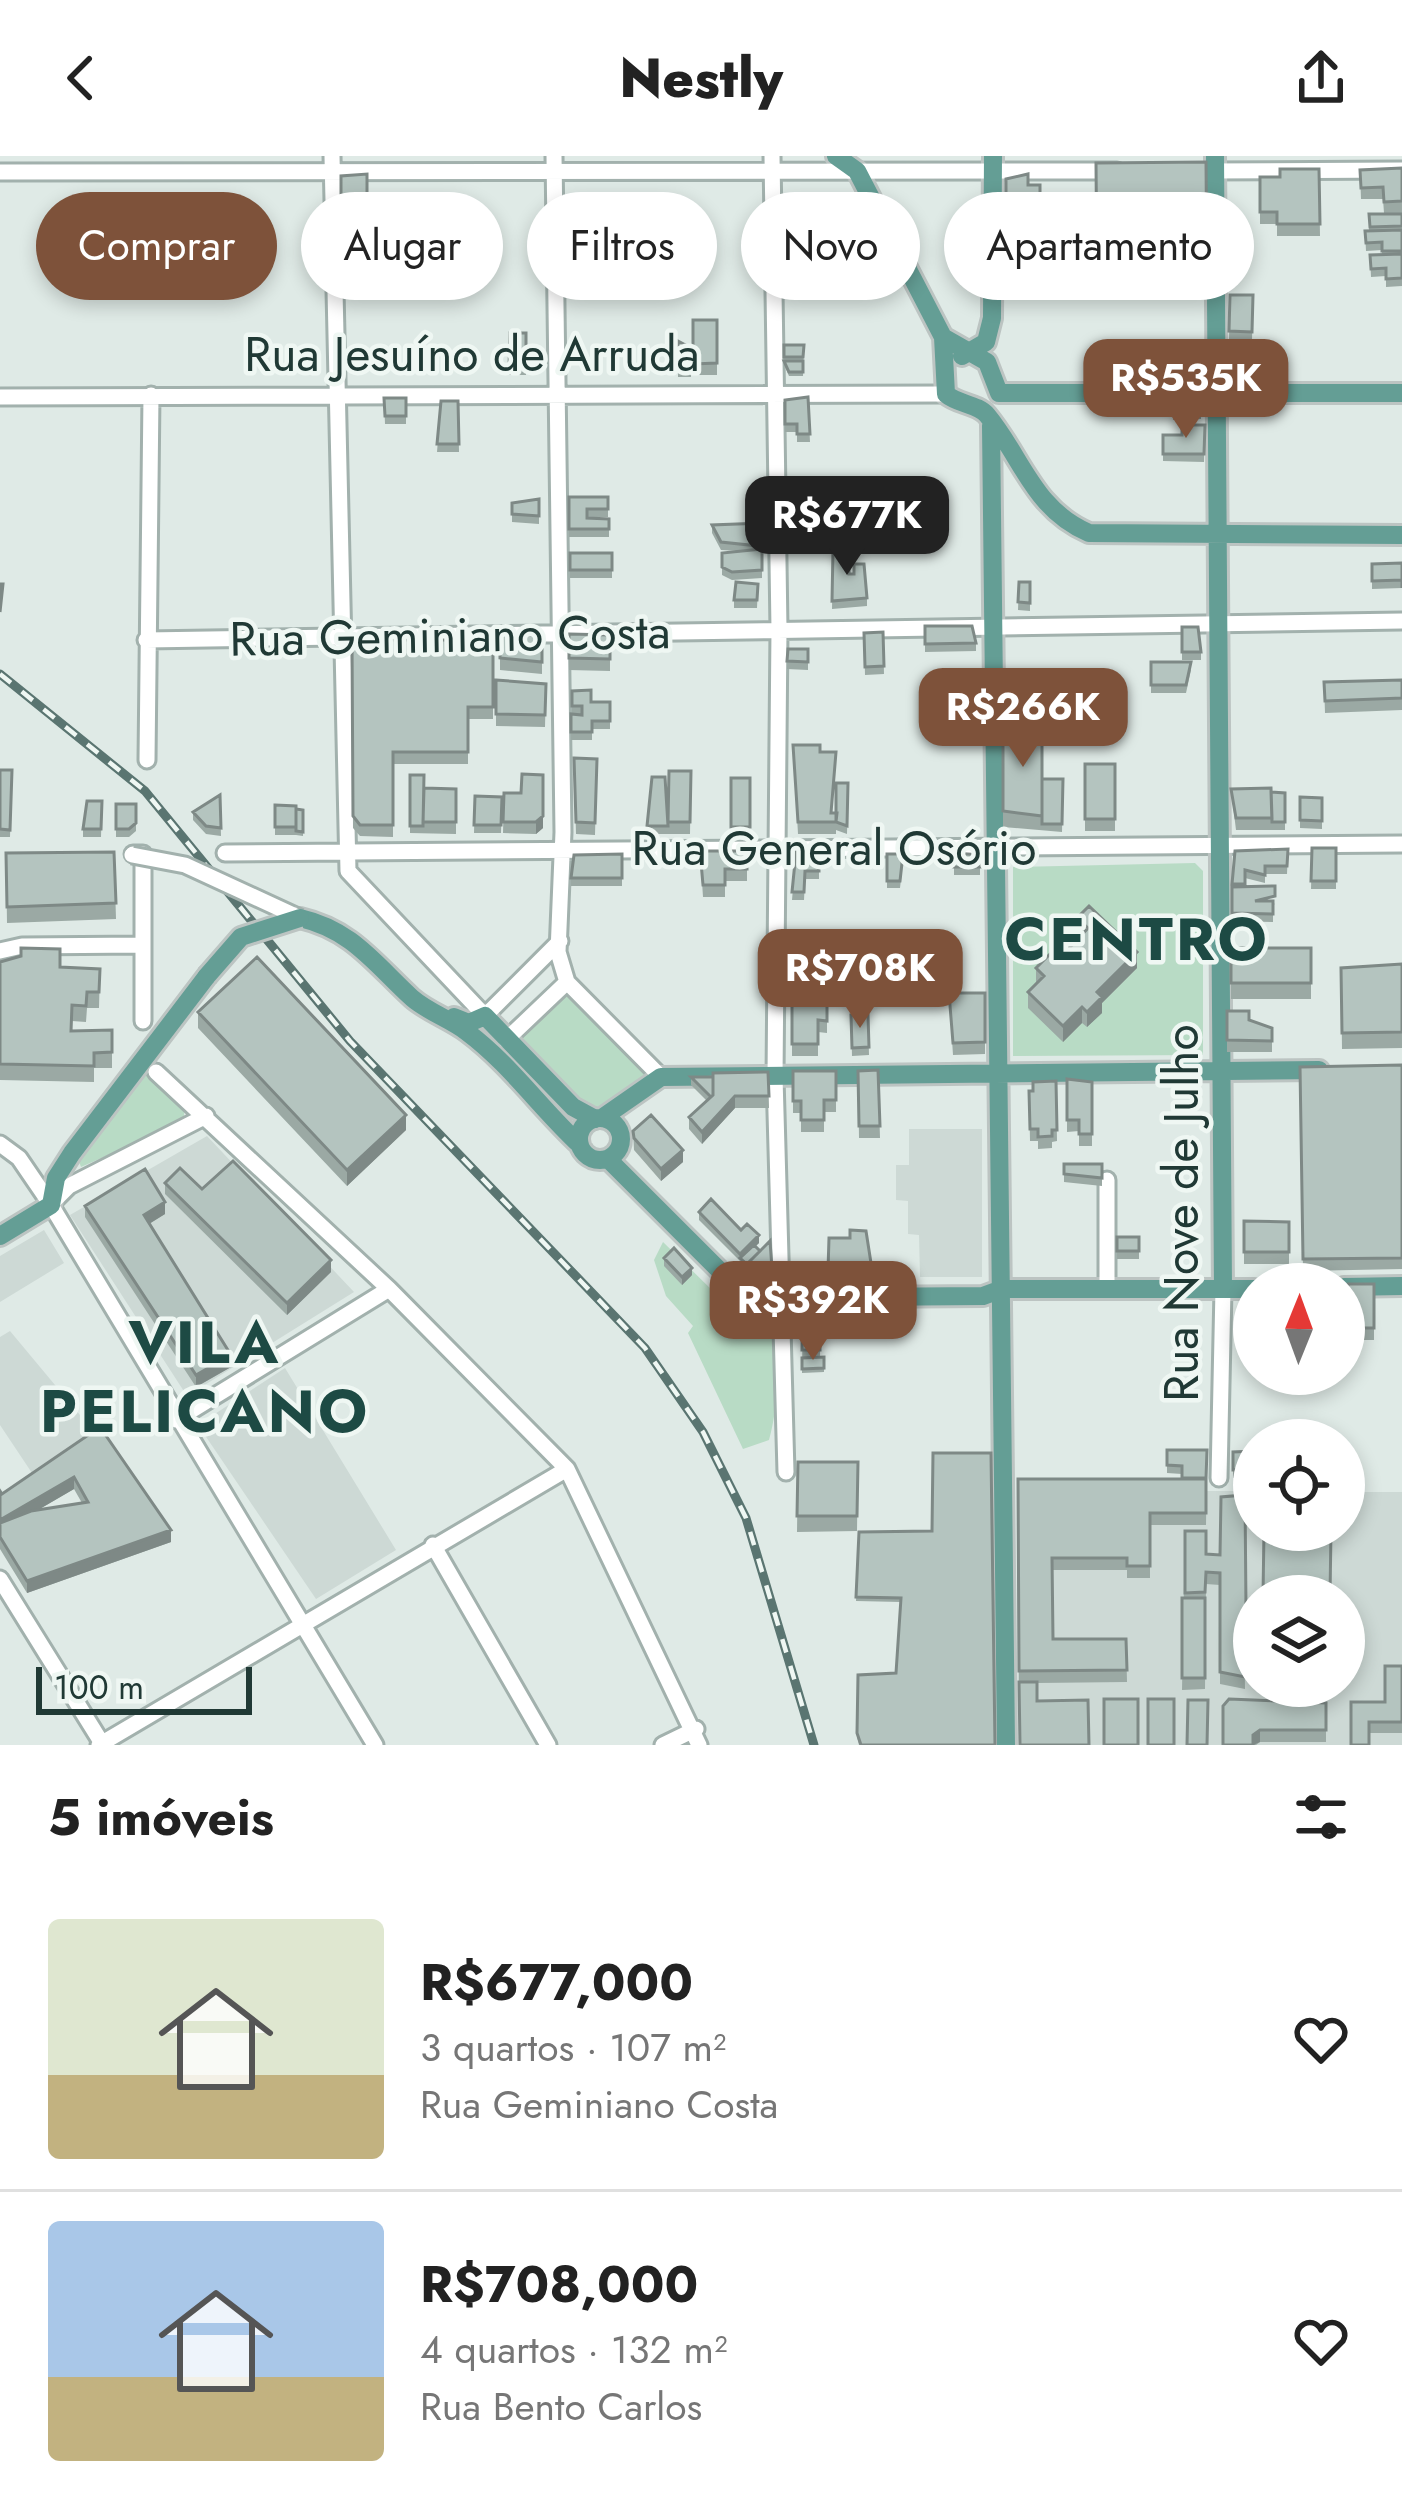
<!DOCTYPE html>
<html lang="pt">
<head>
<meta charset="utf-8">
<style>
	:root { --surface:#fff; --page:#f6f6f6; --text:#222; --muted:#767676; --line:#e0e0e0; --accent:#7e523a }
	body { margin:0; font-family:Jost,sans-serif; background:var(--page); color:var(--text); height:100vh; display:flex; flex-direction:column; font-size:45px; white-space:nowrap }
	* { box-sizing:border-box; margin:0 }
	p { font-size:39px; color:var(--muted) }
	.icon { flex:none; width:66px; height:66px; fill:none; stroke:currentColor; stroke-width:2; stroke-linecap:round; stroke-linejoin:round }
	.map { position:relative; height:1589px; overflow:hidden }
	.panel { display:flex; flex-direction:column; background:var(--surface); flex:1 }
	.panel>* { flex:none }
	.guide { position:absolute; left:36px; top:36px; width:1332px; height:108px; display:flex; gap:24px }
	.needle { width:78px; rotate:1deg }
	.buttons { position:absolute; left:1233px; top:1107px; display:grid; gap:24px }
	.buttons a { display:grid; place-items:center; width:132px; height:132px; border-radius:50%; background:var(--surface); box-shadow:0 6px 18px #0003; font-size:60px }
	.scale { position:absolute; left:36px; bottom:30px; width:216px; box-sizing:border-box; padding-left:12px; border:6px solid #203935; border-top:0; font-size:33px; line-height:42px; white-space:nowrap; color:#203935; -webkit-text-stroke:9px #eff7f3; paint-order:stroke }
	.price { position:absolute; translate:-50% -102px; padding:0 27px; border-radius:24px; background:var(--accent); color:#fff; font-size:39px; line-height:78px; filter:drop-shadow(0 3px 6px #0008) }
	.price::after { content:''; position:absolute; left:50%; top:72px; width:36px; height:27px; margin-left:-18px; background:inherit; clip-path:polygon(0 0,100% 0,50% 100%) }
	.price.current { background:#222; color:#fff }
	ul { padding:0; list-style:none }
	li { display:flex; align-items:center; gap:36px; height:300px; padding:0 48px }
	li+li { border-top:3px solid var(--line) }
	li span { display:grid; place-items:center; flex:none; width:336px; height:240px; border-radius:12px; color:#555 }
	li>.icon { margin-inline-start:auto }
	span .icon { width:144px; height:144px; fill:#fffc; stroke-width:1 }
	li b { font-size:51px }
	h2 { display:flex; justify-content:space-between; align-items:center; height:144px; padding:0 48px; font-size:51px }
	.pill { padding:0 42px; border-radius:54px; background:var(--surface); box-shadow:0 6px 18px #0003; font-size:42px; line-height:108px }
	.pill.current { background:var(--accent); color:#fff }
	header { display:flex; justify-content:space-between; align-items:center; height:156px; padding:0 48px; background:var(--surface); font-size:54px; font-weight:800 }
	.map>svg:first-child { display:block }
</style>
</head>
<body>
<header><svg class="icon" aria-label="back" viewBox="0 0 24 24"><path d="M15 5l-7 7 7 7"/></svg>Nestly<svg class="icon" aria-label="share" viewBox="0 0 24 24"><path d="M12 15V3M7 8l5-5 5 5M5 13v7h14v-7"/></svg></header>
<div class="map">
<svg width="1402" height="1589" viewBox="0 0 1402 1589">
	<rect width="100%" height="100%" fill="#dfeae6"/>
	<path fill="#cdd9d5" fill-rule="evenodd" d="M909 973H982V1121H920L919 1079 908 1078V1045L896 1044V1009H909Z
		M207 980 354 1136 187 1240 70 1059Z
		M44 1074 64 1107 0 1146V1100Z
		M10 1175 100 1283 38 1326 0 1269V1181Z
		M285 1212 396 1394 316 1443 198 1269Z
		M1018 1335H1254V1374H1344V1336H1402V1589H1019ZM1254 1440H1344V1530H1254Z"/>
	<path fill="#b8dbc5" d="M1195 707 1203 715V899L1013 900V711Z
		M568 837 646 919 598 951 583 949 517 886Z
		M144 916 185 952 183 966 81 1011 78 1003Z
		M663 1086 714 1136 749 1159 767 1153C782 1187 779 1249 769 1284L743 1293 688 1177 693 1170 666 1140 654 1104Z"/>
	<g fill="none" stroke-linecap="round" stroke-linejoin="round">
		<defs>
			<path id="minor" d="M332 0 348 715 485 860 560 785
				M554 0 563 676 558 796 567 826 661 921
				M772 0 779 473 775 921 786 1316
				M1207 15 1402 14
				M0 16 1117 15
				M0 241 946 238
				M146 484 1402 465
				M147 604 151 239
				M225 697 1402 688
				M133 698H143V865
				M0 795 22 790 142 789
				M506 884 567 826
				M156 916 389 1133 567 1313 699 1589
				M0 988 19 1002 51 1049 375 1589
				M1107 1024V1133
				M53 1046 69 1030 206 960
				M176 1264 389 1133
				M1219 1322 1223 1133
				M433 1389 548 1589
				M0 1423 103 1589
				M99 1589 567 1313
				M663 1589 696 1573"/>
			<path id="major" d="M836 0 857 15 943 181 946 238C957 248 978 248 987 259 1022 301 1033 353 1089 377L1402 379
				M1215 0 1223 1133
				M943 181 987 206 999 237H1402
				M962 200 986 186 992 162 993 0
				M991 270 1006 1589
				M300 762C352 774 374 807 412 842 428 856 450 863 467 876 510 908 541 953 580 989
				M454 861 469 867 485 860 573 951 595 963
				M579 983a21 21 0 1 1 42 0a21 21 0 1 1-42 0Z
				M602 962 661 921 1319 914
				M608 1003 747 1142 983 1140 1002 1133H1254
				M0 1080 51 1049 56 1022 72 997 207 820
				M1344 1131 1402 1130"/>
		</defs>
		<use href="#minor" stroke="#a2b1ad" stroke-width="21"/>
		<use href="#major" stroke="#bcc4c2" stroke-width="24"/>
		<use href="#minor" stroke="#fff" stroke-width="15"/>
		<use href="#major" stroke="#649e95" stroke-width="18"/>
		<defs>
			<path id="rail" d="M0 518 145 635 350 885 645 1192 703 1276 746 1362 814 1589"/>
		</defs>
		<use href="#rail" stroke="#5a7571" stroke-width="9"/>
		<use href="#rail" stroke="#eff7f3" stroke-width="4.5" stroke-dasharray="14" stroke-linecap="butt"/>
		<defs>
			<path id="minor-bridge" d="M132 699 185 709 300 762"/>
			<path id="major-bridge" d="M207 820 241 781 300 762"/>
		</defs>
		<use href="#minor-bridge" stroke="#a2b1ad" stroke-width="21" stroke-linecap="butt"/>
		<use href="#major-bridge" stroke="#bcc4c2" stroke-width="24" stroke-linecap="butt"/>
		<use href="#minor-bridge" stroke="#fff" stroke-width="15"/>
		<use href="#major-bridge" stroke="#649e95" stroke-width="18"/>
	</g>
	<path fill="#9ba9a4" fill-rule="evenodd" d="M1206 6 1207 141 1097 142 1096 7Z
		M1402 12V57H1384L1383 43H1361L1360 14Z
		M1319 13 1320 80H1277V68H1260V21H1280Z
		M367 18V51H341V20Z
		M1006 23 1028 29H1040V51L1006 52Z
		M1369 58H1402V130L1386 131V120L1371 121 1370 99H1382V94L1366 95 1365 75H1369Z
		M1005 105 1059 106 1058 142 1004 141Z
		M1230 139H1253L1252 184 1229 183Z
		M693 164H717V219H693Z
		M510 177H526V219H509Z
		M678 185 691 192V221H678Z
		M784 189H804L803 220H789L784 209Z
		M808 241 810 286H797V276H785V244Z
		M1172 241 1201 255V263L1173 264Z
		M384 242H406V268H385Z
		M441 245H458L459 296H437Z
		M1205 269 1204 306 1163 305V279H1182Z
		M569 341H608V361H587V362L609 363V381H569Z
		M539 343V368L512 366V347Z
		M712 369 764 375 760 393H762V422L732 424 722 419V397L738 395 721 394 712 377Z
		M833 394 867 442V450L832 453Z
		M570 397H612V422H570Z
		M1402 407V432L1372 433V408Z
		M1019 426H1030V455L1018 454Z
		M758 428 757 452H734V444Z
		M925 470 976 487V495L925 496Z
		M1182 471 1201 496V504H1182Z
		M883 476 884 518 865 519 864 477Z
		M500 478 542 479V518L500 514Z
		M569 478 610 479V515L569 514Z
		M352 484H493V563H468V608H393V681L360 680 353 672Z
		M788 493H808V514L787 513Z
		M1151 506 1191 514 1186 537H1151Z
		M1402 510V554L1325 557 1324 526 1402 524Z
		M496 524 546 528 545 571 496 570Z
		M572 535 591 546H610V573H592V584H571Z
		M1003 571 1042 623H1063L1062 676 1003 671Z
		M793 589 820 596 832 657H836L848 627 847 678 836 674V678H798Z
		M574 602 597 603 595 679 576 678Z
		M1085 608H1115V675H1085Z
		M0 614H12L10 681H0Z
		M669 615H691L690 678H647V670H668Z
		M410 619 424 632 456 633V678L410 677Z
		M543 619V672L536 678 503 677 504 637H521Z
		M731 622H750V679H731Z
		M1231 633 1285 637V674H1236Z
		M220 639 221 680 206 678 193 664V656Z
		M475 640 502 641 501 677H474Z
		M1300 641 1322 642V673L1300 672Z
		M102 645 101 681H83V673Z
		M116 648H136V675L129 681H116Z
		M275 649 296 658 303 654V680L296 679V677V679H275Z
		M1312 692H1336V733H1311Z
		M1288 693 1287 718H1265V727L1245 722V731L1275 748 1273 749V766L1232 765V728L1235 695Z
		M700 695H747V725H725V741H703Z
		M114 696 116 763 7 767 6 697Z
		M796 696 819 697V723H805L804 744H792Z
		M954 697 980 699V719H954Z
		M622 698V730H571V722Z
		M887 698 903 706 900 732H887Z
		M1077 762 1137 812 1102 847V857L1087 871 1082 867 1063 886 1028 852V836L1036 828V812L1058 804 1080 780 1077 778Z
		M1231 792H1311V843H1231Z
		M21 800 60 811 100 813 99 852H87L86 866 72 865V875L112 874V912H94V926L0 924V806Z
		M1402 808V892L1342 893 1341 812Z
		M949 837H985V898L953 899Z
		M792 849H827V877L818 876V900H792Z
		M1227 855 1272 872V896H1227Z
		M198 856 406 974 347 1030 198 872Z
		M851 859H868L869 899 852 900Z
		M1402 909V1113L1303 1115 1300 911Z
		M878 914 880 982H859L858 915Z
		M793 915H836V956H824V976H801V957H793Z
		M768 916 769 952H735L702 988 689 973V961L707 945 691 929V921Z
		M1067 923 1092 926V990H1079V975L1067 976Z
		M1056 925 1057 985 1052 986V992L1038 993V985H1030L1029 935H1033Z
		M633 975 683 1006 661 1025 634 994Z
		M1064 1008H1102V1030L1064 1026Z
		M165 1027 202 1033 331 1116 287 1159 165 1038Z
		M85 1050 165 1058 149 1068 231 1211 196 1231 85 1061Z
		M699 1056 741 1074 759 1087 755 1090 760 1095 770 1085 772 1121 758 1123 699 1064Z
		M1244 1065 1289 1066V1108H1244Z
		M1117 1081H1139V1103H1117Z
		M829 1082 871 1107V1115H864L863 1123 828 1122Z
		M664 1102 692 1119 682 1129 664 1110Z
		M1348 1128H1374V1184H1347Z
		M803 1139H820V1202L824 1201V1216L802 1217Z
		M100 1271 171 1386 27 1437 0 1393V1335L2 1338ZM74 1333 82 1347 38 1354Z
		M1167 1294H1207L1206 1369H1150V1422H1127V1414H1052L1053 1483H1126L1127 1526 1037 1527 1019 1589 1018 1323H1182V1318L1167 1317Z
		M1254 1295V1321L1233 1322V1296Z
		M798 1306H858L857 1375 797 1376Z
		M1185 1375 1206 1398 1246 1452H1254V1477H1244L1245 1533 1220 1528V1429L1206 1428 1205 1533 1182 1534Z
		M859 1376 995 1589H859L857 1581 858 1519 896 1517 901 1446 856 1445Z
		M1402 1510V1577H1369L1351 1589 1385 1546Z
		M1260 1530H1330V1536H1260Z
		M1326 1547V1586H1260L1256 1589H1223Z"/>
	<path fill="#7e8986" d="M543 660V672L536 678V666Z
		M1137 796V812L1102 847V857L1087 871V856L1097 836Z
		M1082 851V867L1063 886V870Z
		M735 940V952L702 988V976Z
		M406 959V974L347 1030V1014Z
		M683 994V1006L661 1025V1013Z
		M165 1046V1058L144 1071V1059Z
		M759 1079V1087L742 1104 740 1102V1106V1098Z
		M331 1104V1116L287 1159V1147Z
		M692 1112V1119L682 1129V1121Z
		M231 1199V1211L196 1231V1219Z
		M74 1321V1333L0 1376V1364Z
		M171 1374V1386L27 1437V1425Z
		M1260 1574V1586L1253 1589V1579Z"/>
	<path fill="#b4c4bf" stroke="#7e8986" stroke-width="3" d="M1206 6 1207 126H1097L1096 7Z
		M1402 12V45L1384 46 1383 31 1361 32 1360 14Z
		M1280 13H1319L1320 68H1277V56H1260V21H1280Z
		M367 18V43H341V20Z
		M1028 18V29H1040V44H1006V23Z
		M1369 58H1402V70L1370 71Z
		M1402 74V95H1382V86L1366 87 1365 75Z
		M1402 98V122L1386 123V112L1371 113 1370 99Z
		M1005 105 1059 106 1058 130 1004 129Z
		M1230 139H1253L1252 176 1229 175Z
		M693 164H717V207L693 208Z
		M510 177H526V211H509Z
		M678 185 691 192V213H678Z
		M784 189H804L803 201H784Z
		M784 205H803V216H789Z
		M808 241 810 278H797V268H785V244Z
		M1172 241 1199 242 1201 255 1173 256Z
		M384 242H406V260H385Z
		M441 245H458L459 288H437Z
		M1182 269H1205L1204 298H1163V279H1182Z
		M569 341H608V353H587V362L609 363V373H569Z
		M539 343V360L512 358V347Z
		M764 367 759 390 721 386 712 369Z
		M762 393V414L732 416 722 411V397Z
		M849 393V418H854V408H864L867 442 832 445 833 394Z
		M570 397H612V414H570Z
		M1402 407V432V424L1372 425V408Z
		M736 426 758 428 757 444H734Z
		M1019 426H1030V447L1018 446Z
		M0 428H3L0 456Z
		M925 470H972L976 487 925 488Z
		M1182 471H1198L1201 496H1182Z
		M883 476 884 510 865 511 864 477Z
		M500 478 542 479V506L500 502Z
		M569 478 610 479V503L569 502Z
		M352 484H493V551H468V596H393V669H360L353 660Z
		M788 493H808V506L787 505Z
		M1151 506H1191L1186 529H1151Z
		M496 524 546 528 545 559 496 558Z
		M1402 524V542L1325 545 1324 526Z
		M591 534V546H610V565H592V576H571V558L582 559V550H572V535Z
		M1003 571H1042V660L1003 655Z
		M793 589H820V596H836L831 657H837L836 666H798Z
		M574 602 597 603 595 667 576 666Z
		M1085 608H1115V663H1085Z
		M0 614H12L10 674 0 673Z
		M669 615H691L690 666H668Z
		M522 618 543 619V660L536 666H503L504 637H521Z
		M410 619H424L423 670H410Z
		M652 621H665L668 670H647Z
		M731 622H750V671H731Z
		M1042 623H1063L1062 668H1042Z
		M836 627H848L847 670 836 666Z
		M424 632 456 633V666H423Z
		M1271 632 1272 662H1236L1231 633Z
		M1271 636 1285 637V666H1272Z
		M220 639 221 672 206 670 193 656Z
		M475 640 502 641 501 669H474Z
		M1300 641 1322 642V665L1300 664Z
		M87 645H102L101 673H83Z
		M116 648H136V667L129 673H116Z
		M275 649 296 650V671H275Z
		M296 653 303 654V676L296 675Z
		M1312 692H1336V725H1311Z
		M1288 693 1287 710H1265V719L1245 714V728H1232L1235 695Z
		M700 695H747V713H725V729H703Z
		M114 696 116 747 7 751 6 697Z
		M796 696 819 697V715H805L804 736H792Z
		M954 697 980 699V711H954Z
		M622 698V722H571L574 699Z
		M887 698H903L900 725H887Z
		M1275 730V740L1255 745H1273V758L1232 757V731Z
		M1089 750 1137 796 1097 836 1102 841 1087 856 1082 851 1063 870 1028 836 1044 820 1036 812 1051 797 1058 804 1088 772 1077 762Z
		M21 792 60 793V811L100 813 99 836H87L86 850 72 849 71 875 112 874V896L94 897V910L0 908V806L21 800Z
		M1231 792H1311V827H1231Z
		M257 801 406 959 347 1014 198 856Z
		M1402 808V876L1342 877 1341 812Z
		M949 837H985V886L953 887Z
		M792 849H827V865L818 864V888H792Z
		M1227 855H1249V864L1272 872V885L1227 884Z
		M851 859H868L869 891 852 892Z
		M1402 909V1102L1303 1103 1300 911Z
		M878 914 880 970H859L858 915Z
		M793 915H836V944H824V964H801V945H793Z
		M768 916 769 940H735L702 976 689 961 713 939V917Z
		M691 921H713V939L711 941Z
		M1067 923 1092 926V978H1079V964H1067Z
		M1056 925 1057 974H1052V980L1038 981V973H1030L1029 935H1033V926Z
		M651 959 683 994 661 1013 634 982 633 975Z
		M233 1005 331 1104 287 1147 165 1027 180 1012 202 1033Z
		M1064 1008H1102V1022L1064 1018Z
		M145 1013 165 1046 144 1059 231 1199 196 1219 85 1050Z
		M711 1043 741 1074 747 1068 759 1079 740 1098 699 1056Z
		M1244 1065 1289 1066V1096H1244Z
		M850 1074 866 1075 871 1107H864L863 1115 828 1114 829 1082H850Z
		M1117 1081H1139V1095H1117Z
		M770 1085 772 1113 758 1115 749 1106Z
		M754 1089 760 1095 749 1106V1110L740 1102Z
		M674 1092 692 1112 682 1121 664 1102Z
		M1348 1128H1374V1172H1347Z
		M803 1139H820V1194H802Z
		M824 1201V1212L802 1213V1202Z
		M100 1271 171 1374 27 1425 0 1381V1367L31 1355 88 1346 74 1321 0 1364V1335L2 1338Z
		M1167 1294H1207L1206 1322H1182V1310L1167 1309Z
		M1254 1295V1313L1233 1314V1296Z
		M933 1297H991L995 1589H861L857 1577 858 1519 896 1517 901 1442 856 1441 859 1376 932 1375Z
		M798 1306H858L857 1360H797Z
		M1018 1323H1206V1357H1150V1410H1127V1402H1052L1053 1483H1126L1127 1514 1019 1515Z
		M1245 1339 1246 1452H1254V1465H1244L1245 1521 1220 1516V1417L1206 1416 1205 1436 1185 1437V1375H1206V1398L1220 1399 1221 1341Z
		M1264 1374H1331L1330 1440H1263Z
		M1182 1442H1205V1522H1182Z
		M1385 1510H1402V1566H1369V1589H1351V1546H1385Z
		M1019 1526H1037V1545L1088 1544 1089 1589H1020Z
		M1104 1543H1138V1589H1104Z
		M1148 1543H1174V1589H1148Z
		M1229 1543 1326 1547V1574H1260L1253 1579V1589H1223V1550Z
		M1188 1544H1208L1207 1589H1187Z"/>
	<g text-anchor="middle" stroke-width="9" stroke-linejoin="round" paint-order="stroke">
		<g font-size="48" fill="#203935" stroke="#eff7f3">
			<text x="472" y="215">Rua Jesuíno de Arruda</text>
			<text transform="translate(450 479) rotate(-1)" y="17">Rua Geminiano Costa</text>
			<text x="834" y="709">Rua General Osório</text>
			<text transform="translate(1181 1057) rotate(-90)" y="17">Rua Nove de Julho</text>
		</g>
		<g font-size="60" font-weight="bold" letter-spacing="3" fill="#1d4a44" stroke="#eff7f3">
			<text x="1137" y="804">CENTRO</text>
			<text x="205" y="1207">VILA<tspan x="205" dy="69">PELICANO</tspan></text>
		</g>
	</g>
</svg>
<div class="buttons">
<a><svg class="needle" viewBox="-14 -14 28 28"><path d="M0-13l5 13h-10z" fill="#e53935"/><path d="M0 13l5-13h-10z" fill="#767676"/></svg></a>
<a><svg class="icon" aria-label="locate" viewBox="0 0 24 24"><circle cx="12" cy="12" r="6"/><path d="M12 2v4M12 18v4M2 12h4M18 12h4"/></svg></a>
<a><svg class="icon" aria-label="layers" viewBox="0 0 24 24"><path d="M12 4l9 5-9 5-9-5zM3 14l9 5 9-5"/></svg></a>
</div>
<div class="scale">100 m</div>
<b class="price" style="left:1186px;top:285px">R$535K</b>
<b class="price current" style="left:847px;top:422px">R$677K</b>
<b class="price" style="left:1023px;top:614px">R$266K</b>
<b class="price" style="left:860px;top:875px">R$708K</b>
<b class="price" style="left:813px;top:1207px">R$392K</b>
<div class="guide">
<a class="pill current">Comprar</a>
<a class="pill">Alugar</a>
<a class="pill">Filtros</a>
<a class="pill">Novo</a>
<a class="pill">Apartamento</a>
</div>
</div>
<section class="panel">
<h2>5 imóveis<svg class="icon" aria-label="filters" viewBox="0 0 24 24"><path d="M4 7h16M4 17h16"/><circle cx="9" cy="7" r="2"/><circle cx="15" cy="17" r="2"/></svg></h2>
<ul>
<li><span style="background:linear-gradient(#dfe7d0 65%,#c2b280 0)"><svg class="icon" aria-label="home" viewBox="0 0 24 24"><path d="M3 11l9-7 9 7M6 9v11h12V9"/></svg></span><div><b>R$677,000</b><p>3 quartos · 107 m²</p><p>Rua Geminiano Costa</p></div><svg class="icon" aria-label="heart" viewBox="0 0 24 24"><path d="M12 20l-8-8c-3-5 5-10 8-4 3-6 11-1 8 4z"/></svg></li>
<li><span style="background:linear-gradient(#a9c7e8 65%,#c2b280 0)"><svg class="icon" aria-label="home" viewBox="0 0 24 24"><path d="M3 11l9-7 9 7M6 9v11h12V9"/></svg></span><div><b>R$708,000</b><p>4 quartos · 132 m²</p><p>Rua Bento Carlos</p></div><svg class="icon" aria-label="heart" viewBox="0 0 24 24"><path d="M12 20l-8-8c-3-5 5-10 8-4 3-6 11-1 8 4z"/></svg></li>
</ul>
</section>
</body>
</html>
